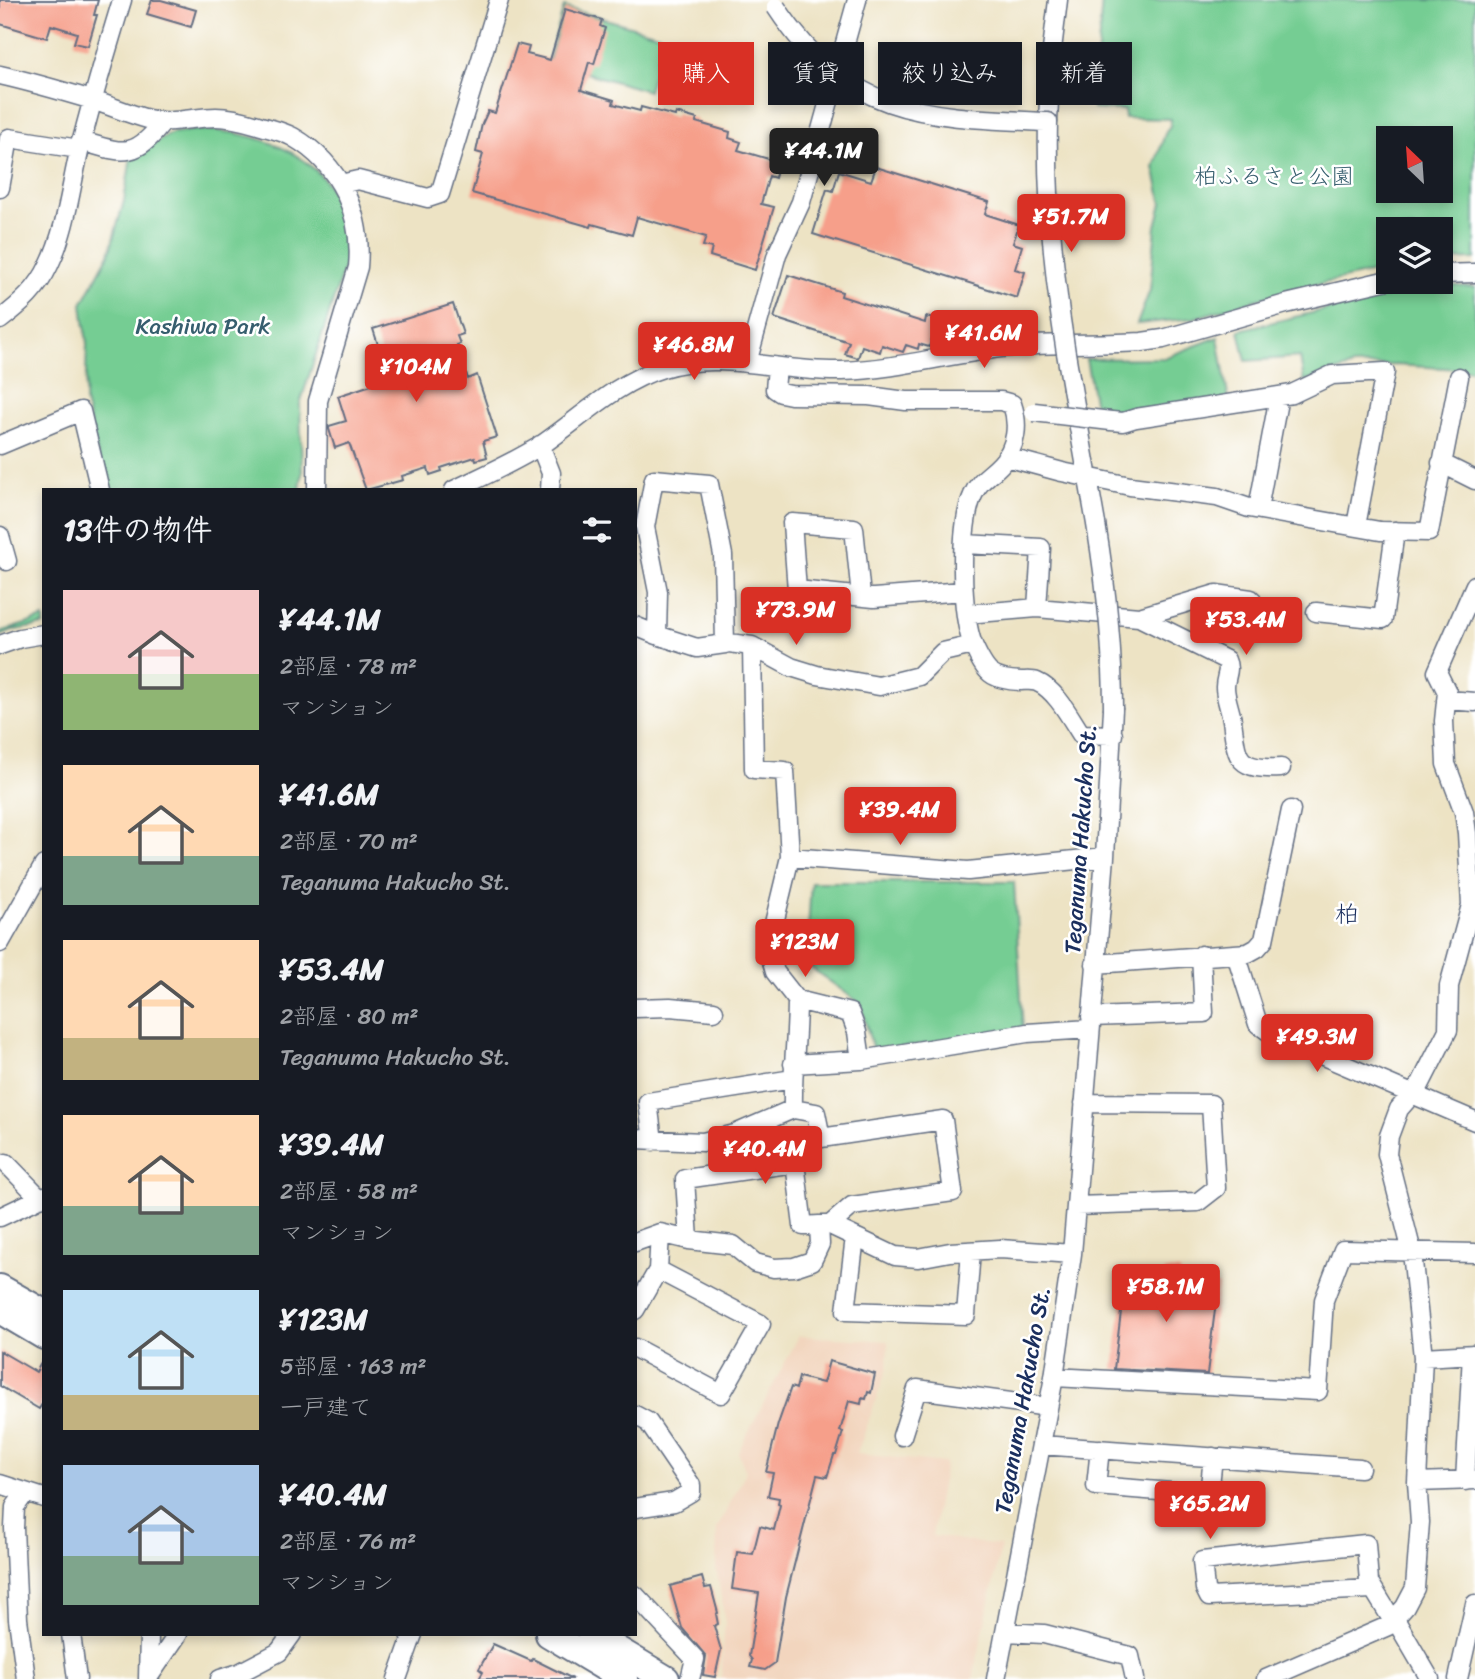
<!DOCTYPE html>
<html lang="ja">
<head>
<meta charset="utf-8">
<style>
	:root { --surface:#171b24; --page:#20242c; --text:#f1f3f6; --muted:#9ea1a6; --accent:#d93025 }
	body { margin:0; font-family:Sriracha,"Klee One",sans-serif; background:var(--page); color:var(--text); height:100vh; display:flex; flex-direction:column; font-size:26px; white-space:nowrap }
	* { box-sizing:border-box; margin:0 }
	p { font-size:23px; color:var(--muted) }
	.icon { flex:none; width:38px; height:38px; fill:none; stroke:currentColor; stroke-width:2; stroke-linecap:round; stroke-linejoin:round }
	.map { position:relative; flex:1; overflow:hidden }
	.sheet { position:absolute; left:42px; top:488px; width:595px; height:1148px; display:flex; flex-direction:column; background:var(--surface); border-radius:0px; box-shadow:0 4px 10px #0003 }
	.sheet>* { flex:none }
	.banner { position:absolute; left:658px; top:42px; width:665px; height:63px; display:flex; gap:14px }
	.needle { width:46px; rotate:335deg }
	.fabs { position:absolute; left:1376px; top:126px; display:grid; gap:14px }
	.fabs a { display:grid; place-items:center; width:77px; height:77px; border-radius:0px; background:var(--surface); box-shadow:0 4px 10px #0003; font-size:35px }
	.price { position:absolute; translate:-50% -60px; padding:0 16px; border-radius:7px; background:var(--accent); color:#fff; font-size:23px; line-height:46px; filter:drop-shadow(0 2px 4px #0008) }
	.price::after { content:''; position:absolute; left:50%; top:42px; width:21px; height:16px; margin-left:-10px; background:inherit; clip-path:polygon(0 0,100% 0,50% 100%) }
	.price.on { background:#222; color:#fff }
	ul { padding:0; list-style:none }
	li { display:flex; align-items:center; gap:21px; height:175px; padding:0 21px }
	li span { display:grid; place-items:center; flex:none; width:196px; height:140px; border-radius:0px; color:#555 }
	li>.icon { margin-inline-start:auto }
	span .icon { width:84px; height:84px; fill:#fffc; stroke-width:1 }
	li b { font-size:30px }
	h2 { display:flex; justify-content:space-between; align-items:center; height:84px; padding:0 21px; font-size:30px }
	.pill { padding:0 24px; border-radius:0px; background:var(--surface); box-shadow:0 4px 10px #0003; font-size:24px; line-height:63px }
	.pill.on { background:var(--accent); color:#fff }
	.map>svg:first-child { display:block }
</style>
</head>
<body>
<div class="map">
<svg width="1475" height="1679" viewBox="0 0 1475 1679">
	<rect width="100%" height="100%" fill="#fff"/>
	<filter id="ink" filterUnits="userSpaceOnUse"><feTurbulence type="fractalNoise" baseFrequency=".0143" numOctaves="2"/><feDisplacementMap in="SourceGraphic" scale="14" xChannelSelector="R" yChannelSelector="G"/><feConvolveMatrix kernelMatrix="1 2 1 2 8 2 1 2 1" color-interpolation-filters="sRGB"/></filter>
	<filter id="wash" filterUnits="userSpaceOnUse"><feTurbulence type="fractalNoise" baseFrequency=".00686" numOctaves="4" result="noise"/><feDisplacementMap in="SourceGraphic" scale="28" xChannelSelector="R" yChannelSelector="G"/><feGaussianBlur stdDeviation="1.57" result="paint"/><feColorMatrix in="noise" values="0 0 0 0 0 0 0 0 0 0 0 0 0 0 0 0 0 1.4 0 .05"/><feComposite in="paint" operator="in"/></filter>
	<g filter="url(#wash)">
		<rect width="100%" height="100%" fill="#ede3c4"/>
		<path fill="#f2d5be" d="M799 1336 888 1341 887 1368 857 1454 945 1463 932 1536 1001 1546 973 1679H721L725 1621 716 1566 717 1529 746 1472 738 1452Z"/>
		<path fill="#75cd93" stroke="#487e78" stroke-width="2" fill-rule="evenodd" d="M1102 0H1475V259L1440 260V229H1388V269L1283 292 1194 318 1137 324 1150 290 1156 226 1162 203 1154 167 1166 131 1170 126 1171 119 1125 118 1124 110 1093 109ZM1388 138H1440V191H1388Z
			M564 7 664 36 648 91 548 62Z
			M197 130C244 130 300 145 328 185 343 209 346 237 345 264L300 404 302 474 300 490H106L85 402 87 344 82 304 109 254 124 201 131 157 172 133Z
			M1442 285 1475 287V370L1395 365 1353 366 1304 382 1300 357 1246 361 1239 330 1333 308Z
			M1218 337 1229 402 1128 416 1096 411 1086 359 1164 358Z
			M44 618V625L15 630 0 636V632Z
			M811 882H1014L1023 1031 873 1051 861 1004 806 964Z"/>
		<g id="blocks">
			<path fill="#f69f8a" d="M0 0H98L94 15H97L88 46 74 43 77 33 51 25 47 38 0 24Z
				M152 0H161L196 10 191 27 147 14Z
				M565 9 602 20 600 26 605 28 594 64 589 62 581 90 614 100 613 104 640 111 641 107 675 116 676 113 697 119 696 122 730 132 729 138 741 142 738 150 779 162 775 178 769 176 761 204 774 207 755 270 710 256 712 248 703 246 706 237 637 217 632 235 592 224 591 227 472 193 483 154 476 152 482 124 488 111 495 113 517 44 529 47 527 54 550 60Z
				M876 167 989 202 985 214 1019 225 1013 243 1022 246 1015 269 1025 272 1017 298 813 234 827 189 833 191 839 171 871 181Z
				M788 275 842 292 841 296 925 323 926 317 938 320 929 347 919 344 918 349 906 345 903 352 882 345 880 352 862 346 858 358 845 354 849 342 774 318Z
				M453 304 463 334 457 336 460 344 457 345 464 366 468 379 477 375 497 437 483 441 487 457 476 460 475 457 441 468 442 471 430 475 428 468 402 476 403 480 366 490 349 443 335 448 329 429V426L346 421 338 396 389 379 373 329Z
				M1165 1270 1180 1271 1179 1280 1218 1285 1207 1374 1114 1369 1126 1271 1164 1276Z
				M0 1351 36 1372 44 1358V1401L39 1409 0 1386Z
				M829 1361 875 1374 871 1393 868 1392 866 1399 862 1398 861 1404 849 1401 840 1431 843 1432 836 1455H834L827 1477 817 1475 786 1597 775 1663 765 1670 750 1667 752 1660 749 1656 759 1593 732 1589 737 1552 753 1554 760 1526 774 1530 780 1505 778 1504 779 1498 768 1496 773 1473 766 1472 778 1424 791 1387 796 1389 799 1377 823 1383Z
				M702 1577 705 1588 711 1587 718 1613 716 1614 718 1624 714 1626 721 1650 715 1677 703 1675 706 1656 682 1628 670 1586Z
				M493 1644 531 1661 533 1659 573 1679H479L483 1672 479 1669Z"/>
		</g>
	</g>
	<g filter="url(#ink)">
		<use href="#blocks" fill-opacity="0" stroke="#646e82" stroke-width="2"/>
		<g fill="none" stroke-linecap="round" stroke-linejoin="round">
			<defs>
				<path id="minor" d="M0 75C31 82 62 91 92 100 111 106 129 114 148 119 170 125 193 117 216 117 231 117 245 121 258 125 270 129 282 131 293 137 340 164 363 215 358 267L318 401 317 490
					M1048 122 1051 58 1058 0
					M81 141C123 153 134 160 163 122
					M341 184 358 180 428 198 440 194 499 0
					M0 188 9 138 79 149
					M1440 274 1475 273
					M0 320C21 304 38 289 49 265 68 226 71 181 82 140 94 93 108 46 122 0
					M747 363 777 254 801 202 857 0
					M777 368 775 389 781 393 791 395 869 396 906 401H1001L1012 404C1019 424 1017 447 1001 464 991 475 979 480 973 495 959 525 960 616 974 647 986 673 991 680 1021 681 1026 681 1032 680 1037 682 1056 690 1070 717 1081 734L1113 735
					M1072 388 1096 524
					M1111 421 1123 422 1136 418 1292 394 1332 375 1385 372 1356 526
					M0 445 81 411 100 490
					M540 445 551 473 550 490
					M1006 457 1062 472 1130 486 1217 497 1249 508 1380 531 1429 532 1459 377
					M1441 463 1475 480
					M454 490C483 476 515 462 543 444 582 417 617 382 663 368 721 350 783 373 842 371 899 369 953 353 1009 347 1053 342 1098 345 1142 342L1163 339 1286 304 1388 280
					M1258 509 1279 396
					M0 536 7 561
					M964 544 1041 548 1037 608
					M861 596 854 528 792 523 797 590 874 598 963 591
					M1316 612 1383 619 1395 531
					M966 614 1037 608 1139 617 1226 660C1231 671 1225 676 1225 687 1225 697 1230 709 1232 720 1237 758 1235 770 1281 768
					M1139 617 1216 594 1251 599
					M635 626 657 635
					M725 644 723 555 709 484 654 479 645 527 658 592 657 635 697 648 725 644 729 643 752 646
					M0 645 20 638 44 634
					M973 645 943 652 919 676 879 686 817 675 791 667 752 646 754 769 785 771 790 857 968 871 1105 857
					M1446 700 1475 702
					M790 857 768 948 775 972 797 1000 850 1013 857 1032 861 1060
					M0 943 44 865
					M1236 954 1258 1024 1272 1034 1475 1121
					M1095 964 1248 953 1257 948 1264 940 1291 810
					M635 1008 670 1007 714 1011
					M1091 1017 1204 1013 1201 955
					M793 1064 861 1060 1027 1033 1090 1029
					M793 1109 816 1113 821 1138 943 1120 953 1192 852 1206 830 1225
					M635 1139 703 1142 735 1134 793 1109C792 1072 797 1037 797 1000
					M653 1141 648 1102 793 1079
					M6 1163 40 1198
					M1076 1206 1198 1202 1216 1188 1211 1104 1084 1103
					M0 1217 44 1196
					M855 1237 846 1311 966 1315 971 1251
					M689 1240 685 1179 795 1163 803 1226 819 1225
					M635 1242 660 1233 689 1240 733 1245 755 1263 774 1268 794 1267 812 1261 820 1244 819 1225H830L895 1256 918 1258 950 1252 1000 1249 1072 1254
					M635 1310 658 1270 660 1233
					M635 1348 721 1394 761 1324 658 1270
					M1423 1357 1475 1354
					M1054 1377 1318 1391 1324 1300 1343 1250 1475 1253
					M635 1415 648 1422 691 1485V1492L674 1502 635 1508
					M902 1436 917 1389 1048 1407
					M1041 1445 1360 1468
					M1100 1449 1096 1486 1209 1495 1213 1457
					M1465 1481 1472 1354
					M1417 1482 1475 1480
					M0 1484 44 1498
					M25 1493 15 1507 14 1528 18 1619 26 1679
					M1372 1589 1209 1597 1205 1589 1202 1561 1366 1544 1369 1582 1393 1621
					M635 1595 695 1659 690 1679
					M1395 1619 1430 1679
					M1005 1632 1044 1634 1130 1656 1135 1679
					M71 1634 77 1679
					M148 1678 178 1634
					M148 1679 149 1634
					M220 1679 239 1673 279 1652 292 1634
					M397 1679 413 1634
					M996 1679 1054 1377 1072 1254 1105 857 1113 709
					M1266 1679 1388 1626 1405 1607 1415 1588 1420 1522 1417 1482 1423 1357 1412 1252 1387 1154 1389 1136 1399 1109 1420 1085 1448 1030 1449 986 1471 905 1467 833 1464 812 1446 764 1444 721 1447 692 1437 672 1475 585
					M1458 1679 1475 1604"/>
				<path id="highway" d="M0 1288 44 1313
					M0 1310 44 1336
					M549 1634 624 1679
					M591 1634 666 1679"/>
			</defs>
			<use href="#minor" stroke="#646e82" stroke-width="21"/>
			<use href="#highway" stroke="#646e82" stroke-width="30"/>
			<use href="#minor" stroke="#fff" stroke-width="18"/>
			<use href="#highway" stroke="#fff" stroke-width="26"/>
			<defs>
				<path id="minor-bridge" d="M776 7C849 118 928 117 1048 122 1046 212 1056 300 1072 388
					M1034 412 1111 421
					M1096 524C1106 585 1113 647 1113 709"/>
			</defs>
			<use href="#minor-bridge" stroke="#646e82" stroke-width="21" stroke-linecap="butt"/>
			<use href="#minor-bridge" stroke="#fff" stroke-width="18"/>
		</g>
	</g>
	<g text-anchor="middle" stroke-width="5" stroke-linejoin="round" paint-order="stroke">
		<g font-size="23" fill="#365e6e" stroke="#fff">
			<text x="1274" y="184">柏ふるさと公園</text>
			<text x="203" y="334">Kashiwa Park</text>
		</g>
		<g font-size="23" fill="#1b2f5e" stroke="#fff">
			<text transform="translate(1080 839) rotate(-86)" y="8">Teganuma Hakucho St.</text>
			<text transform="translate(1022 1400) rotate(-80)" y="8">Teganuma Hakucho St.</text>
		</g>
		<g font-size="24" fill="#1b2f5e" stroke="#fff">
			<text x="1347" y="922">柏</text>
		</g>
	</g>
</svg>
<div class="fabs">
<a><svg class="needle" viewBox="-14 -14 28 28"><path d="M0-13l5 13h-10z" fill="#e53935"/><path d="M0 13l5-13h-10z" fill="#9ea1a6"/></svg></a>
<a><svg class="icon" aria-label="layers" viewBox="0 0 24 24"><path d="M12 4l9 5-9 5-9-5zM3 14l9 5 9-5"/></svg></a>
</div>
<b class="price on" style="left:824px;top:188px">¥44.1M</b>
<b class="price" style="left:1071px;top:254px">¥51.7M</b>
<b class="price" style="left:984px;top:370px">¥41.6M</b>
<b class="price" style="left:694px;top:382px">¥46.8M</b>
<b class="price" style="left:416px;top:404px">¥104M</b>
<b class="price" style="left:796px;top:647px">¥73.9M</b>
<b class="price" style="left:1246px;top:657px">¥53.4M</b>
<b class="price" style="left:900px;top:847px">¥39.4M</b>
<b class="price" style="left:805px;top:979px">¥123M</b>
<b class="price" style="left:1317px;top:1074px">¥49.3M</b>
<b class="price" style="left:765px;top:1186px">¥40.4M</b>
<b class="price" style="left:1166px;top:1324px">¥58.1M</b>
<b class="price" style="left:1210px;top:1541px">¥65.2M</b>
<div class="banner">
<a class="pill on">購入</a>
<a class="pill">賃貸</a>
<a class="pill">絞り込み</a>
<a class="pill">新着</a>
</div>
<section class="sheet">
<h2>13件の物件<svg class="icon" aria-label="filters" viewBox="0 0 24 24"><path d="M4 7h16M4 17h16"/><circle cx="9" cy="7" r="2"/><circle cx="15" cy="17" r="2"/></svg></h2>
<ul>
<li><span style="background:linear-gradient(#f6c9c9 60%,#8fb573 0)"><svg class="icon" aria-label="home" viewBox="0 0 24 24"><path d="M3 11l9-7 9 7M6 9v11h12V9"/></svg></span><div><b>¥44.1M</b><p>2部屋 · 78 m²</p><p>マンション</p></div></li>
<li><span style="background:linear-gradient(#ffd9b3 65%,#7fa58c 0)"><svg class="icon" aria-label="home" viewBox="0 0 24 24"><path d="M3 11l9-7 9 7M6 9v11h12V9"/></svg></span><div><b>¥41.6M</b><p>2部屋 · 70 m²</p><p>Teganuma Hakucho St.</p></div></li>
<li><span style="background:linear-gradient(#ffd9b3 70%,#c2b280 0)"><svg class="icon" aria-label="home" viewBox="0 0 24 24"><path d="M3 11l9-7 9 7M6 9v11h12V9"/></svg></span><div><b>¥53.4M</b><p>2部屋 · 80 m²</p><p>Teganuma Hakucho St.</p></div></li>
<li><span style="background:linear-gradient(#ffd9b3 65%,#7fa58c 0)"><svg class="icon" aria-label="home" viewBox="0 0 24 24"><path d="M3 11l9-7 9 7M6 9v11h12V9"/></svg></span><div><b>¥39.4M</b><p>2部屋 · 58 m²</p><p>マンション</p></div></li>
<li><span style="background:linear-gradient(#bfe0f5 75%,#c2b280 0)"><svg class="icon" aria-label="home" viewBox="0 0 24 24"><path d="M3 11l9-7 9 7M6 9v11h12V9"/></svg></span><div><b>¥123M</b><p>5部屋 · 163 m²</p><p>一戸建て</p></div></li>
<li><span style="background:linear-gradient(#a9c7e8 65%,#7fa58c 0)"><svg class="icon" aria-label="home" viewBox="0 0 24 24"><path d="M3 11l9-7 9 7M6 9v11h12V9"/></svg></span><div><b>¥40.4M</b><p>2部屋 · 76 m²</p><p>マンション</p></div></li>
</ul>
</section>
</div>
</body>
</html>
